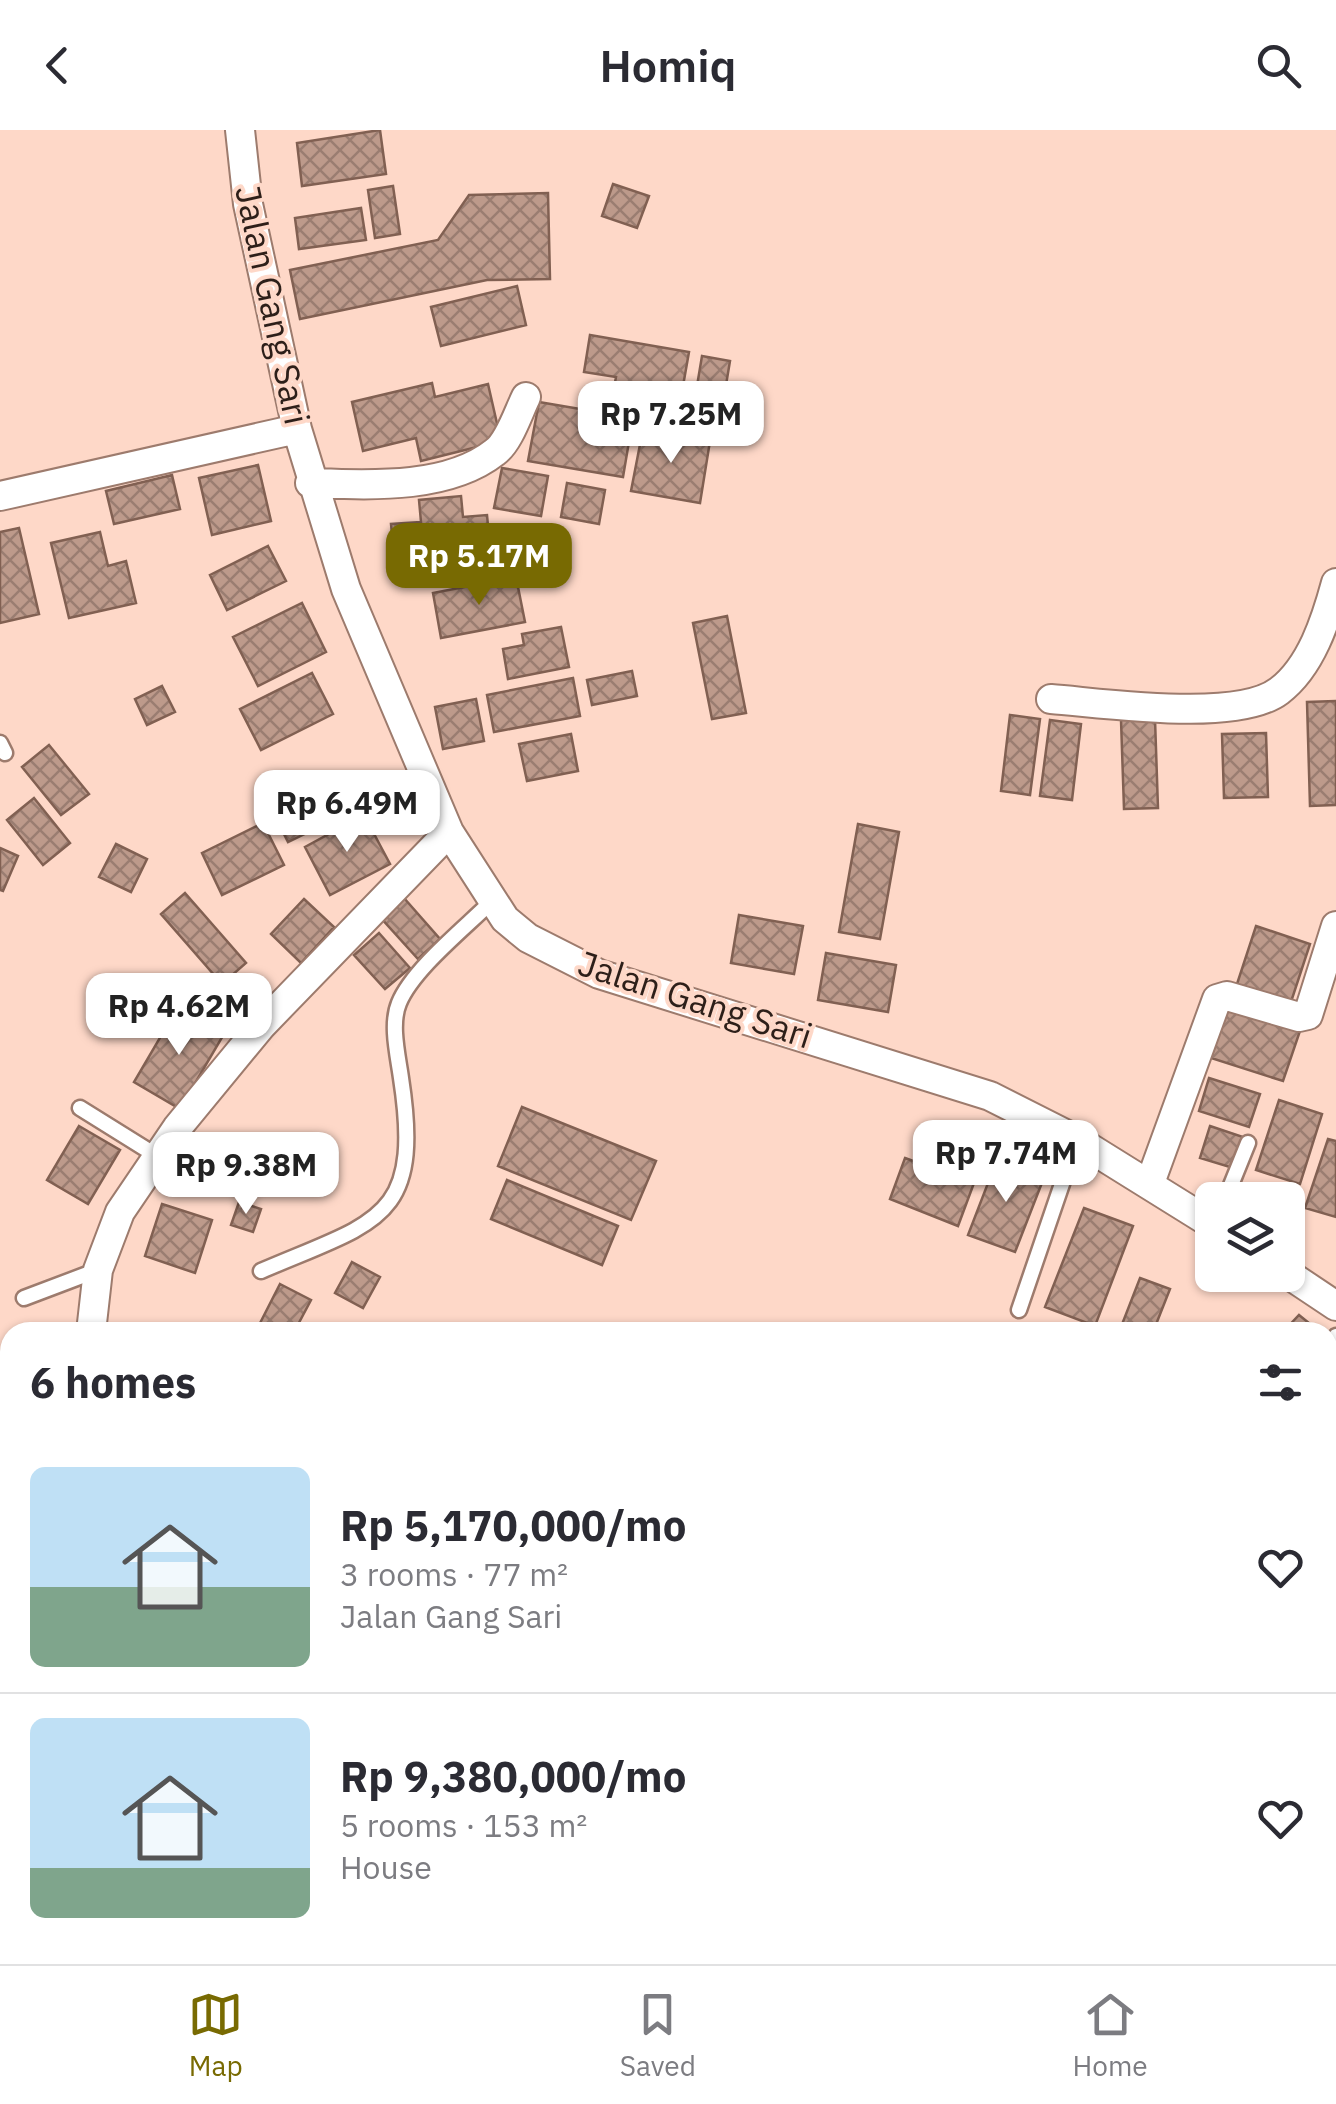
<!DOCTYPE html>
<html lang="en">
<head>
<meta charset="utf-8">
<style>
	:root { --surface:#fff; --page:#f7f7f7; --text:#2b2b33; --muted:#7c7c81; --line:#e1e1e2; --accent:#786a02 }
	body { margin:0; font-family:"IBM Plex Sans",sans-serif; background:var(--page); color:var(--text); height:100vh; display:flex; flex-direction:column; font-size:38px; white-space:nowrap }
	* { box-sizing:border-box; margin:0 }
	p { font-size:32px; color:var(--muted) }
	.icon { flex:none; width:55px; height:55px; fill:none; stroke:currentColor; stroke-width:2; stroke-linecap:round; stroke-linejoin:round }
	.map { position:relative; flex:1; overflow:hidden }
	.drawer { position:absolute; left:0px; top:1192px; width:1338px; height:642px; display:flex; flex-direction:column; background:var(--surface); border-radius:30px 30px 0 0; box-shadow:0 2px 8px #0004 }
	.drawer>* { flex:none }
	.buttons { position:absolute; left:1195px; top:1052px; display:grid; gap:20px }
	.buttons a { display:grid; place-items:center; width:110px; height:110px; border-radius:15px; background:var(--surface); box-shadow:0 2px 8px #0004; font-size:50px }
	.price { position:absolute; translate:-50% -85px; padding:0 22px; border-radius:20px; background:#fff; color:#222; font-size:32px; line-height:65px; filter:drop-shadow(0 2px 5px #0008) }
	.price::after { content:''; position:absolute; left:50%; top:60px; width:30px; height:22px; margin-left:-15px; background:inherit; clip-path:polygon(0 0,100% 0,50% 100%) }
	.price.active { background:var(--accent); color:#fff }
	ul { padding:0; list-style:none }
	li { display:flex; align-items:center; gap:30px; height:250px; padding:0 30px }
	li+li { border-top:2px solid var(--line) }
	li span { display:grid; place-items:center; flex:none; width:280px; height:200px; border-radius:15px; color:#555 }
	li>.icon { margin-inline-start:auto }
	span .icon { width:120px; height:120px; fill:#fffc; stroke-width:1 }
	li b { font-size:42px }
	h2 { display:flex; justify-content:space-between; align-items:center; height:120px; padding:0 30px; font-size:42px }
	header { display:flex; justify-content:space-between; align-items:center; height:130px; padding:0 30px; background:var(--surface); font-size:45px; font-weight:600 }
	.tabs { display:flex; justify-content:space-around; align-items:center; height:140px; border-top:2px solid var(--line); background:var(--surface); font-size:28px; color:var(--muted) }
	.tabs a { display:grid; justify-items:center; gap:5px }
	.tabs .active { color:var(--accent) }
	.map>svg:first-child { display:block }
</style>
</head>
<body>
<header><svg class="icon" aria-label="back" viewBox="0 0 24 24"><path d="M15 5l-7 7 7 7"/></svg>Homiq<svg class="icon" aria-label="search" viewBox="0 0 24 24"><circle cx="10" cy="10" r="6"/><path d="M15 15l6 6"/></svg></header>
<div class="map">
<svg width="1336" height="1834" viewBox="0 0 1336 1834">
	<defs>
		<pattern id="building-cross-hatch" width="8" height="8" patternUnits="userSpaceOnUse" patternTransform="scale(2.5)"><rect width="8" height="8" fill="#bd9a8b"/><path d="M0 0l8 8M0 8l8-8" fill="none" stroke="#9a7d71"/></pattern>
	</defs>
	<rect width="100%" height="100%" fill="#fed8c8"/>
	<path fill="url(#building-cross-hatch)" stroke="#816052" stroke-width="2.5" d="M380 0 386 44 302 56 297 13Z
		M613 54 649 66 637 98 602 86Z
		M393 56 400 104 375 108 368 60Z
		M548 63 550 149 487 150 300 189 290 140 438 110 469 65Z
		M361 78 366 110 299 119 295 88Z
		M517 156 526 195 441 216 431 177Z
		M590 205 689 222 677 290 610 279 616 247 584 242Z
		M702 226 730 231 720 291 692 286Z
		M432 253 435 267 488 254 501 311 421 331 416 308 363 321 352 272Z
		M539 272 633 288 623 347 528 331Z
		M643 299 710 311 700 373 631 361Z
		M258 335 271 391 212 405 199 348Z
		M502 338 548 346 541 386 494 378Z
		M172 345 180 379 114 394 106 361Z
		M567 353 605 360 599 394 561 387Z
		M461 366 463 387 487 385 492 438 396 447 391 394 421 392 419 370Z
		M19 398 39 484 0 493V402Z
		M100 402 108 436 126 431 136 473 69 488 51 413Z
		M268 416 286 451 227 480 210 445Z
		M516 447 525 492 441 508 433 463Z
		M302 473 326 522 258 556 233 507Z
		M727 486 746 583 712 589 693 493Z
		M561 497 569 537 508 549 503 519 524 515 522 504Z
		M632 541 637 566 592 575 587 550Z
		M312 543 333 584 261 620 240 579Z
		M573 548 580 586 494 602 487 565Z
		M162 556 175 582 147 595 135 569Z
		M476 569 484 611 443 619 435 577Z
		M1336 571V675L1310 676 1307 572Z
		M1010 585 1040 589 1030 665 1001 661Z
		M1155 589 1158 678 1124 679 1121 590Z
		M1050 590 1081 594 1072 670 1040 666Z
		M1266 603 1268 667 1224 668 1222 604Z
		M571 604 578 641 527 651 519 614Z
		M49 615 89 664 61 685 22 637Z
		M352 645 366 674 288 712 274 684Z
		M34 668 70 713 43 735 7 690Z
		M364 685 390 734 330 765 305 717Z
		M263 693 284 735 222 765 202 723Z
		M858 694 899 702 880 809 839 802Z
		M116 714 147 729 131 762 99 747Z
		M0 718 18 726 3 761 0 760Z
		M185 763 246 833 222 854 161 784Z
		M404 768 440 809 418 829 381 788Z
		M304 769 334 797 301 833 271 804Z
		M739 785 803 796 794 844 731 833Z
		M1256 796 1310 814 1291 872 1237 854Z
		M379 803 410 838 385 859 354 825Z
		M826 823 896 835 888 882 818 870Z
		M1230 869 1303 892 1283 951 1211 928Z
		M178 877 224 904 180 979 134 952Z
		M1209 948 1260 964 1249 997 1199 981Z
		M1279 970 1322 984 1300 1054 1256 1040Z
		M522 977 656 1031 631 1090 498 1036Z
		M79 996 120 1020 88 1074 47 1050Z
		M1210 996 1243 1007 1233 1038 1200 1028Z
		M1328 1009 1336 1011V1087L1305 1078Z
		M998 1027 1045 1045 1015 1122 968 1105Z
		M905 1028 974 1053 958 1096 890 1069Z
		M507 1050 618 1096 602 1135 491 1089Z
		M239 1072 261 1079 253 1102 231 1095Z
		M162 1074 212 1090 195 1143 145 1126Z
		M1084 1078 1133 1096 1095 1196 1045 1177Z
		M352 1132 380 1147 363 1178 335 1163Z
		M1140 1148 1170 1159 1153 1202 1121 1197Z
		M280 1154 311 1170 294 1202H259L256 1201Z
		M1299 1185 1320 1202H1283Z
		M5 1288 10 1291V1389L0 1383V1297Z
		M1336 1324V1385L1328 1378V1334Z
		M0 1400 10 1406V1434L0 1451Z
		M1191 1825H1233L1248 1834H1185Z"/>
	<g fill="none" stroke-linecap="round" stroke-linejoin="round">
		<defs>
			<path id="lane" d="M0 613 5 623
				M214 867 261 896
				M80 978 157 1026
				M1225 1070 1248 1013
				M261 1141C377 1091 423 1091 401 948 398 926 390 894 399 873 413 839 465 798 492 771
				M24 1168 98 1140
				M1019 1180 1077 1010
				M1328 1219 1336 1206"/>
			<path id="street" d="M240 0 248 74 297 299 346 459 449 702 505 789 528 808 599 844 990 966 1077 1010 1212 1094
				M310 353C368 355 447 360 495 322 509 312 518 283 526 267
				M0 366 297 299
				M1051 569C1104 573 1237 593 1279 561 1311 537 1326 490 1336 453
				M1150 1053 1217 869 1227 866 1299 887 1308 885 1336 796
				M1288 1144 1336 1176
				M91 1202 98 1140 120 1082 177 998 261 896 449 702
				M1328 1688 1336 1674
				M1273 1825 1274 1834"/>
		</defs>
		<use href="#lane" stroke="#9d7b6d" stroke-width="19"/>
		<use href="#street" stroke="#9d7b6d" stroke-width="32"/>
		<use href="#lane" stroke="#fff" stroke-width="14"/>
		<use href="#street" stroke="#fff" stroke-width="28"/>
	</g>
	<g text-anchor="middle" stroke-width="8" stroke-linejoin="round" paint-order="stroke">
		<g font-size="35" fill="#2d1f19" stroke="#fed8c8">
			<text transform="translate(272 175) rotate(78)" y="12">Jalan Gang Sari</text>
			<text transform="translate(695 870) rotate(18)" y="12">Jalan Gang Sari</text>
		</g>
	</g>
</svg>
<div class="buttons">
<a><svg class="icon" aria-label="layers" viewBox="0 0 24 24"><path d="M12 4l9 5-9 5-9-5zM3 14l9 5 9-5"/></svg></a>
</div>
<b class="price" style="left:671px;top:336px">Rp 7.25M</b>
<b class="price active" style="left:479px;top:478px">Rp 5.17M</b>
<b class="price" style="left:347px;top:725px">Rp 6.49M</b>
<b class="price" style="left:179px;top:928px">Rp 4.62M</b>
<b class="price" style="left:1006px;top:1075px">Rp 7.74M</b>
<b class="price" style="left:246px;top:1087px">Rp 9.38M</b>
<section class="drawer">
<h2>6 homes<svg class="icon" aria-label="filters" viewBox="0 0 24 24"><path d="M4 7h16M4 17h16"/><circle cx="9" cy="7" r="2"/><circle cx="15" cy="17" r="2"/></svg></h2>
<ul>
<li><span style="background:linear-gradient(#bfe0f5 60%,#7fa58c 0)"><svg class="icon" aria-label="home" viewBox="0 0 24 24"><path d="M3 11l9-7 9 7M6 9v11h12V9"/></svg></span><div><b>Rp 5,170,000/mo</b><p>3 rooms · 77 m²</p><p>Jalan Gang Sari</p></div><svg class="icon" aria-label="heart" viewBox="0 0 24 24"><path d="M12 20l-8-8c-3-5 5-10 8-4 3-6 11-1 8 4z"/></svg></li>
<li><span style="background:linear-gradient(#bfe0f5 75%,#7fa58c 0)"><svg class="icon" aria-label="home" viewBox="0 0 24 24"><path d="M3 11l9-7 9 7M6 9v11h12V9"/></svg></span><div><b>Rp 9,380,000/mo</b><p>5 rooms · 153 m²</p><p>House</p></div><svg class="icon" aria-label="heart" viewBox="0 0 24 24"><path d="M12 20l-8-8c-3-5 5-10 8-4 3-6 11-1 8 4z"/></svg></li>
</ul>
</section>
</div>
<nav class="tabs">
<a class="active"><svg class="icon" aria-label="map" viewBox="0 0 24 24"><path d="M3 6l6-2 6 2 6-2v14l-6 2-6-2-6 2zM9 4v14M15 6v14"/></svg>Map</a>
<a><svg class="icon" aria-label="saved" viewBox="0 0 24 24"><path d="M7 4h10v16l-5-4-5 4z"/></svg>Saved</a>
<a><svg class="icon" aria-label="home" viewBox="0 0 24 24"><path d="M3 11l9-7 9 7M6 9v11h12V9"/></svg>Home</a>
</nav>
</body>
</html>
